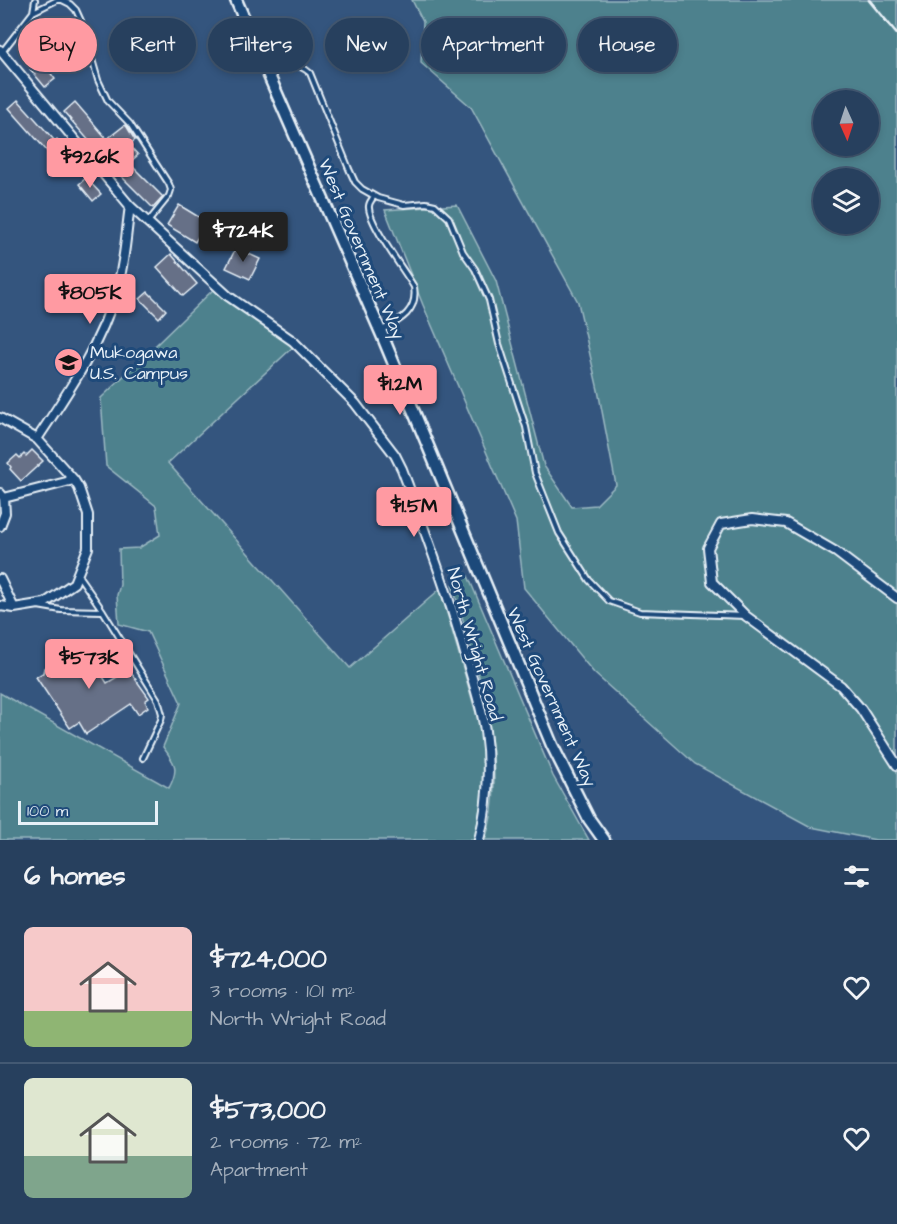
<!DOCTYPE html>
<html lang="en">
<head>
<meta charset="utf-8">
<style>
	:root { --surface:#27405e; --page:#2f4764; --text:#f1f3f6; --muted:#a4afbc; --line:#435973; --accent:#ff9aa2 }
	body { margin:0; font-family:"Architects Daughter",sans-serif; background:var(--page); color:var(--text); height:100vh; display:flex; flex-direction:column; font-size:22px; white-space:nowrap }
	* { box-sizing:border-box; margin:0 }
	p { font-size:20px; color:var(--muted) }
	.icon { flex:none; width:33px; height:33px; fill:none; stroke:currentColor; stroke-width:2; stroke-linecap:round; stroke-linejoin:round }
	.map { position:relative; height:840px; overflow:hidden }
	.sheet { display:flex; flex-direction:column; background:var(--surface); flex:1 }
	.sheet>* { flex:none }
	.guide { position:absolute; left:18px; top:18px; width:861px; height:54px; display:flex; gap:12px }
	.needle { width:39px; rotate:177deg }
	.buttons { position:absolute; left:813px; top:90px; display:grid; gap:12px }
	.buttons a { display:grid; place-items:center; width:66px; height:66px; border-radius:50%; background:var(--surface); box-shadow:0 3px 9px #0003,0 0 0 2px var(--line); font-size:30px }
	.scale { position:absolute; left:18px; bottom:15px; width:140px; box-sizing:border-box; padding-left:6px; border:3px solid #e8f1f8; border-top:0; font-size:16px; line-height:21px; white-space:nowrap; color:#e8f1f8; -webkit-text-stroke:4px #1f4a7a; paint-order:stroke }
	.price { position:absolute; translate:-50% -51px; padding:0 14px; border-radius:6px; background:var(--accent); color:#111; font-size:20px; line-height:39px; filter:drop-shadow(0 2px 3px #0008) }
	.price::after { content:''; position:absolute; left:50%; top:36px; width:18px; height:14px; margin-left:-9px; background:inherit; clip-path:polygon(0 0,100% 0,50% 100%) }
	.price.active { background:#222; color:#fff }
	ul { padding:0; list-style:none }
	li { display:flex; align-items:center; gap:18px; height:150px; padding:0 24px }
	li+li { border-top:2px solid var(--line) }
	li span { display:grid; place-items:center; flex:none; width:168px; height:120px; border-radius:9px; color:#555 }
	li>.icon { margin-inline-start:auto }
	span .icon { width:72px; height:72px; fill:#fffc; stroke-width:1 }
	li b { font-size:26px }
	h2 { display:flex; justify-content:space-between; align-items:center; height:72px; padding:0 24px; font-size:26px }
	.tag { padding:0 21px; border-radius:27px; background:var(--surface); box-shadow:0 3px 9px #0003,0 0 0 2px var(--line); font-size:21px; line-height:54px }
	.tag.active { background:var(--accent); color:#111 }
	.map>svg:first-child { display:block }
</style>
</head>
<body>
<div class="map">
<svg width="897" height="840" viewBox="0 0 897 840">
	<rect width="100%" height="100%" fill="#34557e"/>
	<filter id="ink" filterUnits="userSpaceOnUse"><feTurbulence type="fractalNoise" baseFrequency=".0167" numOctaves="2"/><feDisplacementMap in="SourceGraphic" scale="12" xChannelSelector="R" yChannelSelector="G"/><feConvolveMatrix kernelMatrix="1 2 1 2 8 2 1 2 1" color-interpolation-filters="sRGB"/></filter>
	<g filter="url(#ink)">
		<path fill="#4e818d" stroke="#9bb9c2" stroke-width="1.5" fill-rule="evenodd" d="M412 0H897V840H876L811 827 695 764 594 673 524 588 516 521 423 305 385 210 457 205 496 281 544 466 572 507 596 505 616 485 598 390 578 302 471 107 421 63 423 22ZM824 100H868V146H824ZM824 178H868V224H824Z
			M215 288 293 347 168 463 350 668 440 589 481 730 485 777 475 840H0V693L169 788C179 769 176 764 163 747L181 703 148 632 119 624 117 595 120 585 119 549 139 548 160 535 156 506 106 466 101 398Z
			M468 576 553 776 589 840H485C511 767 475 657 452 585Z"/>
		<path fill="#666f87" stroke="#e8f1f8" stroke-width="1.5" d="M41 60 55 79 45 87 30 69Z
			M18 100 55 141 57 139 62 145 60 146 71 159 62 168 9 108Z
			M75 102 107 139 125 125 127 127 135 140 129 145 138 155 129 163 163 197 153 208 118 173 123 168 102 145 97 150 64 112Z
			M86 178 101 194 93 201 79 184Z
			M179 205 207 222 195 242 167 225Z
			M236 248 260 259 250 279 226 268Z
			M171 254 197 284 183 296 157 267Z
			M148 292 166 310 159 318 140 299Z
			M32 450 43 461 21 481 10 469 11 467 8 463 17 455 20 458 24 454 26 456Z
			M88 643 95 653 90 657 107 683 129 670 149 698 145 701 148 707 138 714 131 704 86 734 79 722 70 728 36 677 43 673 44 668 51 663 56 656 61 652 70 651Z"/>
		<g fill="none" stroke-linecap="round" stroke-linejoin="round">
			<defs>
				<path id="lane" d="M62 0 70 4 76 10 81 21 98 80 108 101 130 124 169 184 171 190 169 196 148 222
					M33 12 57 0H62
					M2 52 33 12 35 0
					M269 71C286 63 296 61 310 73L349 169 355 182 362 189 378 198 404 205 426 203 435 205 449 218 463 252 475 269 489 300 499 344 526 427 535 473 559 533 589 580 609 601 640 612 745 616
					M374 196C372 200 368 203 369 208 370 225 404 270 414 287 418 311 401 320 382 330
					M78 575 103 611 158 700 162 714 161 720 143 758
					M38 606 61 610 102 611"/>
				<path id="street" d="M0 50 130 206 228 296 293 341 355 403 395 455 402 469C426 534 450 598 468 664 474 686 482 708 485 731 490 766 488 805 479 840
					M0 418 37 439 74 480 79 488 88 515V548L74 583 45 603 14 608 0 579
					M37 439C69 391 101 344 117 288 125 263 126 233 130 206
					M0 493 4 498 74 480
					M0 526 5 513 4 498
					M897 598 836 552 786 523 752 519 721 524 708 548 712 582 746 616 841 686 861 709 897 765
					M0 606 14 608"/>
				<path id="secondary" d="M236 0 382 335 552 745 589 819 604 840"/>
			</defs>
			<use href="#lane" stroke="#e8f1f8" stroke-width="8"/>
			<use href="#street" stroke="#e8f1f8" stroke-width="12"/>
			<use href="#secondary" stroke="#e8f1f8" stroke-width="15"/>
			<use href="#lane" stroke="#1f4a7a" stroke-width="4"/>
			<use href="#street" stroke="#1f4a7a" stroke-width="8"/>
			<use href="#secondary" stroke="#1f4a7a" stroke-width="10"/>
			<path stroke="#e8f1f8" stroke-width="3" d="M869 0 897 34"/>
		</g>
	</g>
	<defs>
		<symbol id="university-disc" viewBox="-11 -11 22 22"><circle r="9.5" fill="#ff9aa2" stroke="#1f4a7a"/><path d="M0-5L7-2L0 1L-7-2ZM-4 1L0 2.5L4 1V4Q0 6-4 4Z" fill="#111"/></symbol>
	</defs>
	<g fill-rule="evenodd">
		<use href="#university-disc" x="52" y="346" width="33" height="33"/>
	</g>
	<g text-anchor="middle" stroke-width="6" stroke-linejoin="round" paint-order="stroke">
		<g font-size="18" fill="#e8f1f8" stroke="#1f4a7a">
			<text transform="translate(362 249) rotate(67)" y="6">West Government Way</text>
			<text transform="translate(475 644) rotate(74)" y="6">North Wright Road</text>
			<text transform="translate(552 697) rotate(66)" y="6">West Government Way</text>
		</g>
		<g font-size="18" fill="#e8f1f8" stroke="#1f4a7a" text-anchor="start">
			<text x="90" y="358">Mukogawa<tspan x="90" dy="21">U.S. Campus</tspan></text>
		</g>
	</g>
</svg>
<div class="buttons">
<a><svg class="needle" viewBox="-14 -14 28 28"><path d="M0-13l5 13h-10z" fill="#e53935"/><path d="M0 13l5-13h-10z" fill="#a4afbc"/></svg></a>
<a><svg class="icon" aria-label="layers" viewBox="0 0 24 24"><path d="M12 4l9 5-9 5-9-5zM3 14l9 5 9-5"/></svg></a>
</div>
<div class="scale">100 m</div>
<b class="price" style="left:90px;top:189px">$926K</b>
<b class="price active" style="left:243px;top:263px">$724K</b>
<b class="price" style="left:90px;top:325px">$805K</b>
<b class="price" style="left:400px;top:416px">$1.2M</b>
<b class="price" style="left:414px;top:538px">$1.5M</b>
<b class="price" style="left:89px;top:690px">$573K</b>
<div class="guide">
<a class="tag active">Buy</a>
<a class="tag">Rent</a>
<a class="tag">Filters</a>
<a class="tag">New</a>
<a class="tag">Apartment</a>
<a class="tag">House</a>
</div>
</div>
<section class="sheet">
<h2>6 homes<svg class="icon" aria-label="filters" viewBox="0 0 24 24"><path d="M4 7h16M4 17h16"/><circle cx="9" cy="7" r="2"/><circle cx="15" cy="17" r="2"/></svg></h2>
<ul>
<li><span style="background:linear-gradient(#f6c9c9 70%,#8fb573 0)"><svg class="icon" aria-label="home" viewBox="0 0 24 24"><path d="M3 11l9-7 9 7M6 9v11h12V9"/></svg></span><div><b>$724,000</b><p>3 rooms · 101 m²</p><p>North Wright Road</p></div><svg class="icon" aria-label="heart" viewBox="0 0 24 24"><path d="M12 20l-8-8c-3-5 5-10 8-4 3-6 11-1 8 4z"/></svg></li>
<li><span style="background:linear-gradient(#dfe7d0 65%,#7fa58c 0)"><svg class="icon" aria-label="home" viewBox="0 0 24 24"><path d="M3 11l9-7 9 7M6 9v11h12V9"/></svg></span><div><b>$573,000</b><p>2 rooms · 72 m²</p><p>Apartment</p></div><svg class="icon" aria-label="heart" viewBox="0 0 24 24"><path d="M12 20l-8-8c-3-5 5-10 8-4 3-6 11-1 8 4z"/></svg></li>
</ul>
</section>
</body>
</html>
